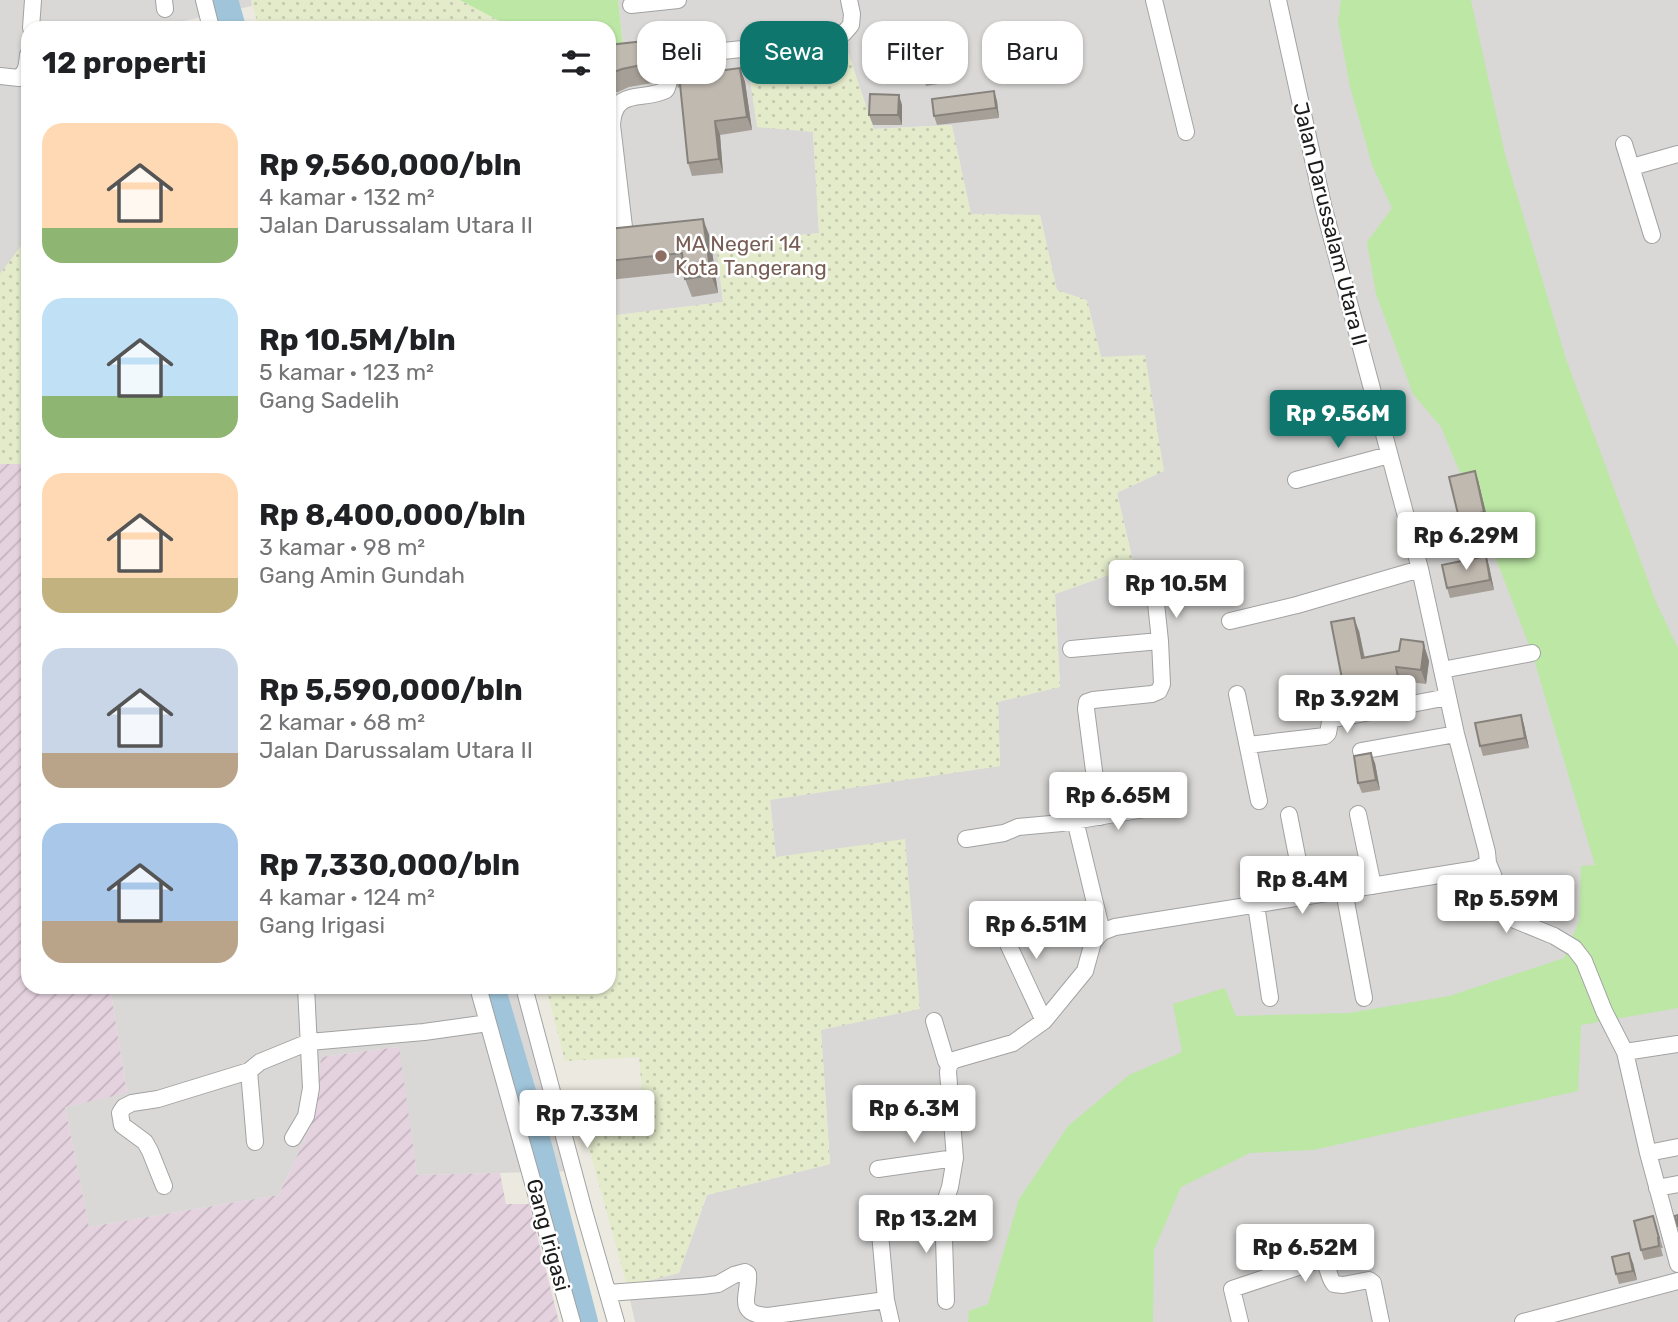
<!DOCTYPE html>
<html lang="id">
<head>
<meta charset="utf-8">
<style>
	:root { --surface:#fff; --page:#f2f2f2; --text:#202124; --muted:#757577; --accent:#0f766e }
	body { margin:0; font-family:Rubik,sans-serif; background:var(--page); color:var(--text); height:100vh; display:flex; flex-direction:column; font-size:26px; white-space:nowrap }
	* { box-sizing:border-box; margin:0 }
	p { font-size:23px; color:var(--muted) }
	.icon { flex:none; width:38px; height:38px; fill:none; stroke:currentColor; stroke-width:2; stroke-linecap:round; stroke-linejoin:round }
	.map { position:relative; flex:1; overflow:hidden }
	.drawer { position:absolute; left:21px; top:21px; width:595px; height:973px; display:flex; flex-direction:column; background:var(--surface); border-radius:21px; box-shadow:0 2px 5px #0004 }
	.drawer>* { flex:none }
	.top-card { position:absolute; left:637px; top:21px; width:665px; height:63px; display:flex; gap:14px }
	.price { position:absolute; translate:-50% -60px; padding:0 16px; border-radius:7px; background:#fff; color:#222; font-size:23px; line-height:46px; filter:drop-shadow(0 2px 4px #0008) }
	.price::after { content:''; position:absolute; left:50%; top:42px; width:21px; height:16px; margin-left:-10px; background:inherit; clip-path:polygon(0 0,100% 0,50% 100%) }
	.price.on { background:var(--accent); color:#fff }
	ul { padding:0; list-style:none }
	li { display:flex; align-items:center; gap:21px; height:175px; padding:0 21px }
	li span { display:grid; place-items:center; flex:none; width:196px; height:140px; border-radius:21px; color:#555 }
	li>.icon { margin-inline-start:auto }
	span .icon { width:84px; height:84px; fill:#fffc; stroke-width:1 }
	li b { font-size:30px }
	h2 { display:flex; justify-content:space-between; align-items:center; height:84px; padding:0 21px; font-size:30px }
	.pill { padding:0 24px; border-radius:21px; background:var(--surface); box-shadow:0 2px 5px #0004; font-size:24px; line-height:63px }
	.pill.on { background:var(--accent); color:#fff }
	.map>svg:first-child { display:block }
</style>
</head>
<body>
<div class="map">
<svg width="1678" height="1322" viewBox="0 0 1678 1322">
	<defs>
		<pattern id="industrial-furrows" width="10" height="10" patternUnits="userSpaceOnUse" patternTransform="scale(1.75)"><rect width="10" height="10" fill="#e5d2df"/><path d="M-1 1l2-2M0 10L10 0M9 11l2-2" fill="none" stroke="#c4b4bf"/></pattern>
		<pattern id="farmland-dots" width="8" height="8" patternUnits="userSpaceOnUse" patternTransform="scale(1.75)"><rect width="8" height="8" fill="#e4ebcb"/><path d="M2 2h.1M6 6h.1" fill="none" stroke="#c3c9ae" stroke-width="1.8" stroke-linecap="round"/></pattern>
	</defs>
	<rect width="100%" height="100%" fill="#eceae0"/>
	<path fill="#d9d8d7" d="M0 0H251L252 6 153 28H28V237L0 274Z
		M618 0H1678V1322H635L627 1286 679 1273 707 1195 830 1164 821 1030 776 858 770 799 1000 766 998 702 1060 686 1055 594 1134 566 1117 493 1101 357 1087 301 1057 291 1040 215 971 214 951 125 813 132 819 233 717 244 723 302 609 316V45L623 44Z
		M110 987H533L581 1171 417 1175 398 1047 321 1057 314 1119 279 1195 89 1227 65 1107 127 1092Z"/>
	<path fill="url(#industrial-furrows)" d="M0 464H28V987H110L127 1093 65 1107 89 1227 279 1195 314 1119 321 1057 399 1047 417 1175 500 1173 506 1204H529L559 1322H0Z"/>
	<path fill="url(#farmland-dots)" d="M251 0H460L513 28H259Z
		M845 43 874 129 952 125 971 214 1040 215 1057 290 1087 300 1101 357 1145 355 1164 471 1117 493 1134 566 1055 594 1060 687 998 702 1000 766 770 800 776 857 905 839 920 1009 821 1030 830 1164 707 1195 679 1273 627 1286 580 1115 644 1114 639 1057 565 1061 546 987H609V316L723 302 716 244 819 233 813 132 757 127 747 60Z
		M28 237V464H0V274Z"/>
	<path fill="#bce7a5" d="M460 0H618L623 45H609V28H513Z
		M1341 0H1471L1505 154 1566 359 1656 602 1678 648V1008L1581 1025 1578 1091 1313 1150 1250 1153 1181 1187 1154 1250 1153 1322H968L969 1311 988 1304 1019 1199 1068 1126 1129 1075 1182 1052 1173 1004 1225 988 1236 1016 1349 1013 1449 996 1564 958 1579 921 1581 866 1595 865 1532 653 1498 564 1441 427 1413 394 1376 294 1367 242 1392 208 1372 165 1350 87 1338 22Z"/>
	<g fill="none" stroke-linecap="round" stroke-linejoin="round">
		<path stroke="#a0c5da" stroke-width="30" d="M223 0 231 28
			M490 987 538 1150 583 1322"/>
		<defs>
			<path id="street" d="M164 0 165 9
				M204 0 211 28
				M1154 0 1186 132
				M1278 0 1323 205 1420 569 1456 734 1487 852 1488 863 1493 875 1503 907 1515 920 1554 936 1574 948 1584 961 1604 1011 1625 1052 1648 1153 1678 1264
				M631 5 678 0
				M31 28 33 0
				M0 76 19 78C27 72 27 64 28 55
				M1624 144 1652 235
				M1632 167 1678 154
				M624 227 612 125C614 87 642 102 666 90 672 77 669 63 684 55L820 41 844 33 851 25 852 14 849 0
				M1296 480 1389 455
				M1156 603 1160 641
				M1230 621 1297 605 1420 569
				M1071 649 1160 641 1162 684 1159 691 1152 694 1093 700 1087 702 1086 709 1100 817
				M1442 670 1532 653
				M1237 694 1259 801
				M1248 745 1325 736 1328 733 1330 722 1334 719 1448 697
				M1361 751 1456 734
				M1358 814 1373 886
				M1289 815 1305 897
				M1075 820 1102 932
				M966 839 1004 833 1018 827 1062 823 1156 807
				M1344 891 1364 998
				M1256 905 1270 998
				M995 916 1044 1021
				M1102 932 1115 927 1477 869 1488 863
				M478 987 572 1322
				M524 987 584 1211 616 1322
				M934 1021 946 1061 949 1065
				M1625 1052 1678 1044
				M249 1071 255 1142
				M293 1138 306 1116 311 1088 306 987
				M1648 1153 1678 1147
				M878 1169 955 1158
				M164 1186 150 1151 145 1142 122 1125 120 1113 124 1107 132 1103 158 1099 249 1071 260 1062 309 1042 424 1032 488 1023
				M1657 1188 1678 1184
				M943 1208 946 1301
				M608 1293 702 1286 718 1284 734 1275 745 1272 748 1274C750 1295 734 1314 768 1316L886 1300
				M891 1322 886 1300 880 1233C882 1229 882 1226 886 1223 895 1214 928 1217 943 1208L950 1187 955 1158 948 1072 949 1065 954 1060 1013 1043 1044 1021 1085 971 1093 942 1102 932
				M1240 1322 1232 1289 1322 1259C1329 1266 1328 1277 1334 1284L1343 1285 1369 1280 1373 1283 1381 1322
				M1523 1322 1678 1281"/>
		</defs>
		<use href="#street" stroke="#a2a2a2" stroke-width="18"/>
		<use href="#street" stroke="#fff" stroke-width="16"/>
	</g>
	<path fill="#a59f97" d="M609 45 660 59 661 70 658 82 629 87 618 92 609 93Z
		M903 47V67L891 69 888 59Z
		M941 55 945 83 926 86 923 76Z
		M713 67V72L740 68 745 82 752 130 720 135 723 173 692 176 688 163 680 87 678 88 673 74Z
		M994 91 997 101 999 118 937 125 934 116Z
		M902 105V125H873L869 115Z
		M609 229 710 237 718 293 692 297 685 279 684 272 609 280Z
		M1475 471 1478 480 1488 521 1463 528 1459 518Z
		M1450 532 1453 554 1428 558 1424 548Z
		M1489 566 1494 590 1450 598 1447 588Z
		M1359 631 1365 658 1399 651 1423 642 1429 661 1426 684 1401 681 1403 691 1349 703 1344 689Z
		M1521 715 1524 725 1529 748 1483 756 1480 746Z
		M1375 763 1380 790 1362 793 1358 783Z
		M1653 1216 1663 1248H1661L1663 1256 1644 1260 1641 1250Z
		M1633 1263 1637 1280 1619 1284 1616 1274Z"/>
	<path fill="#86827b" d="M899 37 903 47V67L899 57Z
		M653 40 660 59 661 70 658 82 651 63Z
		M938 45 941 55 945 83 941 74Z
		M708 53 713 67 715 86 710 72Z
		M740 68 745 82 752 130 747 117Z
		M994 91 997 101 999 118 996 108Z
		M899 95 902 105V125L898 115Z
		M715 121 720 135 723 173 719 159Z
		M703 219 710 237 718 293 711 275Z
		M1475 471 1478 480 1488 521 1484 512Z
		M1447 522 1450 532 1453 554 1450 544Z
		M1486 556 1489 566 1494 590 1490 580Z
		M1354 618 1359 631 1367 672 1362 658Z
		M1423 642 1429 661 1426 684 1421 670Z
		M1396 667 1401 681 1403 691 1398 678Z
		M1521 715 1524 725 1529 748 1525 738Z
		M1371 753 1375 763 1380 790 1376 780Z
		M1629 1253 1633 1263 1637 1280 1633 1271Z"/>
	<path fill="#c0b9b0" stroke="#86827b" stroke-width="2" d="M899 37V57L888 59 884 40Z
		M653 40 654 52 651 63 622 69 609 74V45Z
		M938 45 941 74 923 76 919 47Z
		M708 53 710 72 740 68 747 117 715 121 719 159 688 163 679 74H673L678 56Z
		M994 91 996 108 934 116 932 99Z
		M870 94 899 95 898 115H869Z
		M703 219 711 275 685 279 682 253 609 261V229Z
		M1475 471 1484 512 1459 518 1449 477Z
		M1447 522 1450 544 1424 548 1419 526Z
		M1486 556 1490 580 1447 588 1442 565Z
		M1354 618 1362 658 1399 651 1401 639 1423 642 1424 647 1421 670 1396 667 1398 678 1344 689 1331 622Z
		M1521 715 1525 738 1480 746 1475 723Z
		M1371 753 1376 780 1358 783 1354 756Z
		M1678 1215V1227L1675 1216Z
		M1653 1216 1659 1238H1658L1659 1246 1641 1250 1634 1221Z
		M1629 1253 1633 1271 1616 1274 1612 1257Z"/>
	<circle fill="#8d6e63" stroke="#fff" stroke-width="2.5" cx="661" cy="256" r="7"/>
	<g text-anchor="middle" stroke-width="5" stroke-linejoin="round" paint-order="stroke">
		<g font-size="21" fill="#1b1b1b" stroke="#fff">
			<text transform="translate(1330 224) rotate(76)" y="7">Jalan Darussalam Utara II</text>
			<text transform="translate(548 1235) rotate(75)" y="7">Gang Irigasi</text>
		</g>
		<g font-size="21" fill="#785e54" stroke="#fff" text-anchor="start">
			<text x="675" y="251">MA Negeri 14<tspan x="675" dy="24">Kota Tangerang</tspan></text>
		</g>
	</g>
</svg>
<b class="price on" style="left:1338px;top:450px">Rp 9.56M</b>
<b class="price" style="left:1466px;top:572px">Rp 6.29M</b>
<b class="price" style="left:1176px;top:620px">Rp 10.5M</b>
<b class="price" style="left:1347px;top:735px">Rp 3.92M</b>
<b class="price" style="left:1118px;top:832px">Rp 6.65M</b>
<b class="price" style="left:1302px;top:916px">Rp 8.4M</b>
<b class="price" style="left:1506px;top:935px">Rp 5.59M</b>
<b class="price" style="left:1036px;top:961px">Rp 6.51M</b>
<b class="price" style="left:914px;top:1145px">Rp 6.3M</b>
<b class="price" style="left:587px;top:1150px">Rp 7.33M</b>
<b class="price" style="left:926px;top:1255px">Rp 13.2M</b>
<b class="price" style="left:1305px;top:1284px">Rp 6.52M</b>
<div class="top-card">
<a class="pill">Beli</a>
<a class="pill on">Sewa</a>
<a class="pill">Filter</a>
<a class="pill">Baru</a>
</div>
<section class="drawer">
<h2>12 properti<svg class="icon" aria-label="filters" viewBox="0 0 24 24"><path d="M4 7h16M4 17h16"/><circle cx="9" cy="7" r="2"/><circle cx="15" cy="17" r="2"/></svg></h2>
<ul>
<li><span style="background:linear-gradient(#ffd9b3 75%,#8fb573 0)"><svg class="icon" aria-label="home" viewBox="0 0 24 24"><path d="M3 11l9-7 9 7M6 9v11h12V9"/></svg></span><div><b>Rp 9,560,000/bln</b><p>4 kamar · 132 m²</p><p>Jalan Darussalam Utara II</p></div></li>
<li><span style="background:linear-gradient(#bfe0f5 70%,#8fb573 0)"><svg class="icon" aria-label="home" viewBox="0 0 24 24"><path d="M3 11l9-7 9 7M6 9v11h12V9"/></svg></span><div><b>Rp 10.5M/bln</b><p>5 kamar · 123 m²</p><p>Gang Sadelih</p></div></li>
<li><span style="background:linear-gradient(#ffd9b3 75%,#c2b280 0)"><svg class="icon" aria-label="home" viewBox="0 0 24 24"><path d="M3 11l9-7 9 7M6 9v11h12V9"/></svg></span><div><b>Rp 8,400,000/bln</b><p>3 kamar · 98 m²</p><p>Gang Amin Gundah</p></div></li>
<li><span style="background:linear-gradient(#c9d6e8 75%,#b9a48a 0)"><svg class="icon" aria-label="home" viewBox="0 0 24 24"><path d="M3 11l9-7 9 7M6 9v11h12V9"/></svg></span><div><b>Rp 5,590,000/bln</b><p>2 kamar · 68 m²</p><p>Jalan Darussalam Utara II</p></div></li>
<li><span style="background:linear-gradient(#a9c7e8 70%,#b9a48a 0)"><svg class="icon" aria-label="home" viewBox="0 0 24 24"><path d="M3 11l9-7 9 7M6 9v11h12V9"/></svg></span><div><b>Rp 7,330,000/bln</b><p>4 kamar · 124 m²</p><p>Gang Irigasi</p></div></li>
</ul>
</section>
</div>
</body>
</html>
